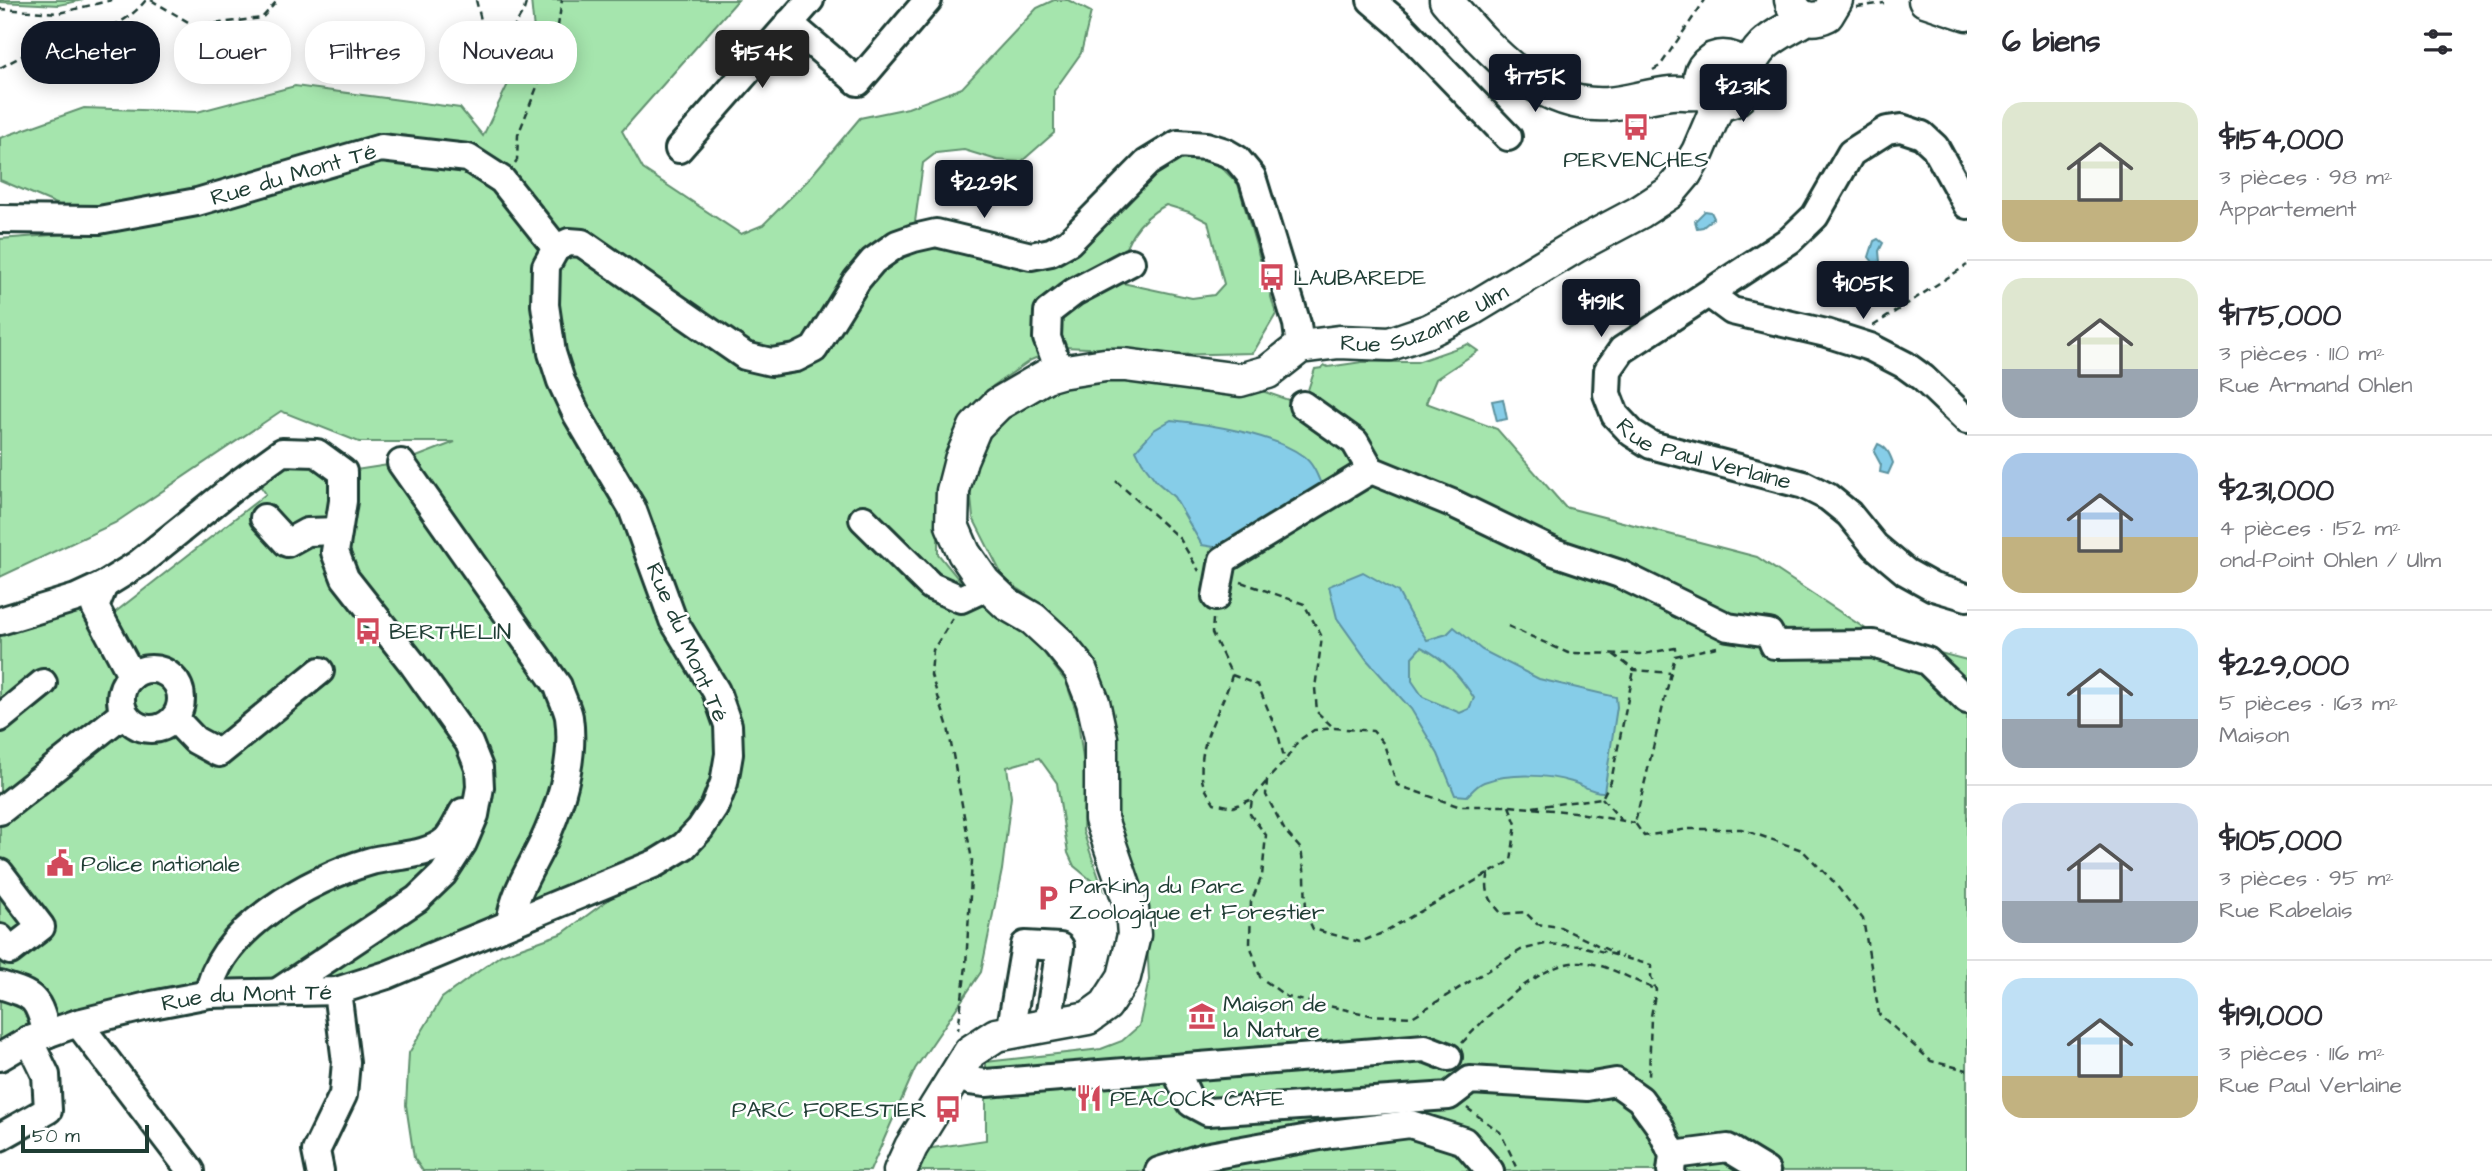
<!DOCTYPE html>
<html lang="fr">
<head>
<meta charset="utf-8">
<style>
	:root { --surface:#fff; --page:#f2f2f3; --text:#2b2b33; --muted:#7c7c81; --line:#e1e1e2; --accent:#111827 }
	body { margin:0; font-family:"Architects Daughter",sans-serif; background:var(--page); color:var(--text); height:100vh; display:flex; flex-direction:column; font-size:26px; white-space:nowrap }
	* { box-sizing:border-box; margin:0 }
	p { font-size:23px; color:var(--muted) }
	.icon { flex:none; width:38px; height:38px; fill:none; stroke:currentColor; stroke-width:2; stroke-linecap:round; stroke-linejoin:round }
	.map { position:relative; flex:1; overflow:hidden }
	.panel { display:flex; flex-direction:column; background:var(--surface); width:525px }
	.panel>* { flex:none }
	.banner { position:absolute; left:21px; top:21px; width:665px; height:63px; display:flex; gap:14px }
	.scale { position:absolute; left:21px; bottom:18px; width:128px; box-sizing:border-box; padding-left:7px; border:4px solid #1f3d34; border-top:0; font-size:19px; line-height:24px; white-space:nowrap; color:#1f3d34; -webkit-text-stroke:5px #fff; paint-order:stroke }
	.price { position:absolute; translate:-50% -60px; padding:0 16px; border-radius:7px; background:var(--accent); color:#fff; font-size:23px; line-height:46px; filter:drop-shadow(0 2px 4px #0008) }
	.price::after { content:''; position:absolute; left:50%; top:42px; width:21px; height:16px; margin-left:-10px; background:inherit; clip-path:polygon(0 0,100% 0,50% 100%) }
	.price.current { background:#222; color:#fff }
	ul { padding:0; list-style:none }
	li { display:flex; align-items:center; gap:21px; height:175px; padding:0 35px }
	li+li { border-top:2px solid var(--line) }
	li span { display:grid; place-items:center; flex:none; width:196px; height:140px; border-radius:21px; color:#555 }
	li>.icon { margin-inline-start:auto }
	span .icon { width:84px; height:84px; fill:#fffc; stroke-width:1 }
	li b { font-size:30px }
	h2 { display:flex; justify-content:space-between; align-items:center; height:84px; padding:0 35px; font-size:30px }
	.pill { padding:0 24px; border-radius:28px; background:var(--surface); box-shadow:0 4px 18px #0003; font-size:24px; line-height:63px }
	.pill.current { background:var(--accent); color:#fff }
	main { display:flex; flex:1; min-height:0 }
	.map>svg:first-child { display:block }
</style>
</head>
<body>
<main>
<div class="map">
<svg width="1967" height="1171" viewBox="0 0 1967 1171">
	<rect width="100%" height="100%" fill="#fff"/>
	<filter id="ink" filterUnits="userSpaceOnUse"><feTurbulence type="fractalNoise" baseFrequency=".0143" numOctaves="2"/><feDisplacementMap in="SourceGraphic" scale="14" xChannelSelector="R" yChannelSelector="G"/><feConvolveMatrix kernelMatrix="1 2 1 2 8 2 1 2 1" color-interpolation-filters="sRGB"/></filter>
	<g filter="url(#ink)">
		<path fill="#a5e5ad" stroke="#629170" stroke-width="2" fill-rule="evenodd" d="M0 0H83L59 5 0 2Z
			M531 0H738L622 131 643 169 741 234 763 225 807 181 860 118 908 108 962 88 1037 8 1054 0H1068L1091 12 1081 53 1054 91V133L1021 162 997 160 964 150 936 153 923 163 915 222 923 247 1040 263 1166 161 1192 155 1221 167 1238 184 1276 314 1253 353 1167 355 1114 349 1062 347 1031 360 993 386 965 420 938 485V554L977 602 1030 635 1066 682 1077 714 1085 773 1083 831 1103 890 1074 866 1068 853 1057 783 1039 758 1007 767 1011 797 1002 870 981 972 915 1069 870 1171H423L414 1158 406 1105 409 1053 442 998 501 955 563 933 646 872 387 975 209 994 0 1057V621L76 598 104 621 266 494 252 474 282 452 343 472 401 463 455 442H359L281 411 115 523 0 577V239L118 230 0 180V138L84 108 197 112 295 86 460 108 483 136 534 30ZM1166 205 1189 212 1208 222 1224 284 1214 295 1192 298 1113 281C1125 248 1132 222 1166 205Z
			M1468 344 1478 351 1436 379 1426 403 1497 429 1565 507 1757 557 1878 637 1967 660V1171H918L926 1149 986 1140V1062L1101 1049 1122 1041 1139 1026 1149 980 1145 898 1114 822 1077 648 1044 606 1004 579 973 518 970 486 981 454 996 425 1044 390 1113 375 1262 391 1303 405 1315 369 1322 368 1324 365 1328 367 1362 362H1417Z"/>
		<path fill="#86cde8" stroke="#5d93a0" stroke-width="2" fill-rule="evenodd" d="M1705 211 1711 212 1714 218 1703 227 1697 228 1695 221Z
			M1878 239 1883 243 1879 251 1880 262H1873L1869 257 1874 241Z
			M1503 399 1507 419 1497 421 1492 401Z
			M1171 420C1207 424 1274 434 1303 456 1314 464 1318 477 1323 489L1226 549 1202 545 1174 497 1157 482 1142 462 1136 450 1154 430Z
			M1878 444C1888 448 1890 455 1893 463L1888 474 1880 472 1881 465 1874 452Z
			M1363 572 1398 592 1409 613 1427 640 1447 634 1454 627 1482 650 1539 679 1616 697 1617 707 1604 792C1593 793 1583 785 1572 782 1547 774 1510 773 1484 782 1478 784 1472 791 1467 796L1455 795 1438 754 1411 709 1367 660 1337 618 1329 586ZM1421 647C1445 659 1460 676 1474 698L1469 709 1460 713 1423 697 1412 681V657Z"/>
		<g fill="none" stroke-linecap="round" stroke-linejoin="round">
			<defs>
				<g id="minor">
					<path d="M1371 0 1398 23 1508 137"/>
					<path d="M789 23 858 82 928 0"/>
					<path d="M679 149 810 0"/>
					<path id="s1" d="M1967 205 1935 147 1922 135 1901 128 1887 130 1851 153 1815 216 1790 240 1622 350 1608 370 1607 394 1615 415 1632 433 1651 445 1804 485 1828 497 1849 514 1875 546 1906 572 1933 587 1967 597"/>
					<path id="s2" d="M0 219 99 220 197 202 381 148 468 158 502 180 556 248"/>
					<path d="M556 248 569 242 582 243 745 356 771 362 796 358 814 349 857 280 873 261 897 244 914 238 936 233 1031 256 1051 252 1069 242 1147 163 1178 144 1206 146 1225 152 1237 159 1252 177 1297 324 1300 347"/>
					<path d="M1709 294 1732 311 1826 333 1870 347 1905 365 1923 378 1967 420"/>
					<path d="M1060 372 1047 338 1048 312 1074 292 1131 262"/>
					<path d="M1303 405 1355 442 1371 470 1452 503 1554 552 1620 574 1728 627 1769 633 1774 645 1873 644 1927 661 1967 700"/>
					<path d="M401 463 558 686C561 696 567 707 569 717 575 760 561 804 543 843 530 870 514 893 510 923"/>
					<path d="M264 518 287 543 307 532 338 531"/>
					<path d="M863 519 931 586 961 599 989 586"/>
					<path d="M104 585 95 607 132 676"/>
					<path d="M1216 597 1223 560 1371 470"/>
					<path d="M0 621 76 598 104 585 138 564 239 483 282 452 317 453 343 472V501L335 552 345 578 412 663 469 743 479 768 480 787 475 815 463 843 443 874 417 899 279 991"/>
					<circle cx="151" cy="699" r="30"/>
					<path d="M0 718 43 683"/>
					<path d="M175 719 195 740 219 753 320 671"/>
					<path d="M0 811 124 713"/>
					<path d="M0 873 41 927 10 951 0 938"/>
					<path d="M0 985C36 996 37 997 47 1034"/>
					<path d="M209 994C217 930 312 878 368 862 392 855 427 857 446 840 453 833 458 821 463 812"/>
					<path d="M78 1023 191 1171"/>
					<path d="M1010 1033 1025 945 1060 947 1048 1025"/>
					<path id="s3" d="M0 1057 29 1040 78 1023 152 1005 209 994 337 991 387 975 656 863 684 846 700 829 714 808 724 783 729 754 728 725 716 691 673 620 632 508 577 415 561 381 552 353 545 305 546 266 556 248"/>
					<path d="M1175 1069 1191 1103 1208 1112 1449 1096 1470 1080 1587 1087 1616 1082 1640 1099 1659 1125 1673 1155 1671 1171"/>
					<path d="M956 1072 970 1081 986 1083 1425 1048 1448 1057"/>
					<path d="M0 1137 48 1110 46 1075 29 1040"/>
					<path d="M1673 1155 1728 1148 1766 1171"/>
					<path d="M320 1171 316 1151 343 1095 346 1062 337 991"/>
					<path d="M1159 1171 1204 1157 1331 1134 1410 1124 1464 1141 1490 1171"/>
				</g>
				<g id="major">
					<path d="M1446 0C1487 47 1538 109 1608 104 1629 102 1650 95 1671 93 1682 92 1692 95 1703 92"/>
					<path d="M1791 0C1795 18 1811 23 1827 15L1836 0"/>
					<path d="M1925 0 1967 14"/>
					<circle cx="1723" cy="80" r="23"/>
					<path d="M1745 76C1759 39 1776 37 1806 18"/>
					<path id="s4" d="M900 1171 911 1147 970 1052 996 1035 1088 1018 1106 1005 1124 977 1134 935 1132 909 1101 819V738L1093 702 1080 669 1058 642 1033 619 1007 604 984 582 964 553 952 525 953 491 961 460 975 427 998 404 1046 376 1060 372 1105 365H1125L1240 380 1268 372 1300 347 1339 342 1390 344 1428 331 1470 310 1576 246 1640 212 1669 193 1685 174 1698 152 1719 103"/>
				</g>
			</defs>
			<use href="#minor" stroke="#1f3d34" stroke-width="32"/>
			<use href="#major" stroke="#1f3d34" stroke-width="37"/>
			<path stroke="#1f3d34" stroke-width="2.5" stroke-dasharray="7 5" stroke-linecap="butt" d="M151 0 195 26 262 18 277 1
				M476 0 490 56
				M1857 7 1884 3
				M0 9 59 13 112 0
				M478 63 502 48 524 10 527 0
				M0 68C13 61 26 53 39 48 77 36 119 34 146 0
				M1653 70 1660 66 1705 0
				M515 163 517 160 518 135 556 39 562 0
				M1873 326 1967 265
				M1116 481 1180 539 1199 571
				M1241 582 1304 604 1322 637 1315 688 1317 712 1334 728
				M953 618 933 650 931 675 948 727 972 860 966 966 958 1030
				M1213 619 1212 633 1232 675C1222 711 1198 738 1202 778 1202 786 1210 796 1214 803L1233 807 1252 799
				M1508 626 1568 653 1643 654 1675 648V656
				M1717 647 1675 656 1635 823 1644 836 1688 829H1741L1802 850 1832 880 1863 919 1879 1014 1931 1061 1967 1070
				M1613 654 1634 670 1671 673
				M1232 675 1258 685 1278 734 1285 761
				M1266 782 1252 799 1250 814 1266 835 1262 876 1251 902 1250 944 1260 977 1287 997 1370 1015 1412 1017 1521 950 1545 944 1581 946 1623 957
				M1602 798 1622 821
				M1509 806 1516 824 1511 861 1380 934 1360 942 1313 929 1306 914 1305 876 1301 849 1285 831 1266 795 1267 780 1285 761 1298 741 1314 730 1334 728 1373 731 1384 744 1397 785 1458 806H1509L1574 812 1635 823
				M1533 807 1602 798 1611 781 1634 670
				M1489 873C1484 891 1489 900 1502 914L1525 912 1537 924 1560 927 1616 954
				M1625 958 1651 965V977L1656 990 1651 1016 1649 1077
				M1225 1034 1234 1041
				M1462 1043C1489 1014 1538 963 1580 962 1602 962 1635 981 1656 990
				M1467 1108 1500 1132 1519 1171"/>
			<use href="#minor" stroke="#fff" stroke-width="26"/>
			<use href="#major" stroke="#fff" stroke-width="32"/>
		</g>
	</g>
	<defs>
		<symbol id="bus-bare" viewBox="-9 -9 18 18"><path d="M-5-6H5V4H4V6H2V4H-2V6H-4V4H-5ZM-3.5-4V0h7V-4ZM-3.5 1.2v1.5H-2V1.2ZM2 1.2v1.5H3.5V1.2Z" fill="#d1495b" stroke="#fff" stroke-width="2.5" paint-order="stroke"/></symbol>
		<symbol id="civic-bare" viewBox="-9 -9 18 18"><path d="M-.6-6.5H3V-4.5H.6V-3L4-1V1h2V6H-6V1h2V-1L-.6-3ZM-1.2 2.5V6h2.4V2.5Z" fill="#d1495b" stroke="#fff" stroke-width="2.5" paint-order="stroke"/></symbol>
		<symbol id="parking-bare" viewBox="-9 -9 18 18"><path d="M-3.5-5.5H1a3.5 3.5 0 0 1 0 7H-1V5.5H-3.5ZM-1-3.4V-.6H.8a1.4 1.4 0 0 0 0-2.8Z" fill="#d1495b" stroke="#fff" stroke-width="2.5" paint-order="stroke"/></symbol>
		<symbol id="museum-bare" viewBox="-9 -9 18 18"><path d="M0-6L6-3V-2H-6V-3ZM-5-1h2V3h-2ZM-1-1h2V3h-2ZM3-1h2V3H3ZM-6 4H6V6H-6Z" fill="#d1495b" stroke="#fff" stroke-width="2.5" paint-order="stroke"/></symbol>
		<symbol id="restaurant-bare" viewBox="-9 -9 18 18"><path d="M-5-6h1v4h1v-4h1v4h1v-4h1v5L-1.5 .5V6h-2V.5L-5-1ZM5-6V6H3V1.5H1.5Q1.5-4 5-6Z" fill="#d1495b" stroke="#fff" stroke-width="2.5" paint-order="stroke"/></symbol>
	</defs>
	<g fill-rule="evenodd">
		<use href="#bus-bare" x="1617" y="108" width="38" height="38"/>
		<use href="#bus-bare" x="1253" y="258" width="38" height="38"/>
		<use href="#bus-bare" x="349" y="612" width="38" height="38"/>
		<use href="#civic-bare" x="41" y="844" width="38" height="38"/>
		<use href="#parking-bare" x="1029" y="879" width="38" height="38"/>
		<use href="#museum-bare" x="1183" y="997" width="38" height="38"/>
		<use href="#restaurant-bare" x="1070" y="1079" width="38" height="38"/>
		<use href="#bus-bare" x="929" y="1090" width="38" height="38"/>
	</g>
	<g text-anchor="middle" stroke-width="5" stroke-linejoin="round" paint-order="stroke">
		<g font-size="23" fill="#1f3d34" stroke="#fff" text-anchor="start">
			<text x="1636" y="167" text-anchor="middle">PERVENCHES</text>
			<text x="1293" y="285">LAUBAREDE</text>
			<text x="389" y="639">BERTHELIN</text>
			<text x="81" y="871">Police nationale</text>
			<text x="1069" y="893">Parking du Parc<tspan x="1069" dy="26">Zoologique et Forestier</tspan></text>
			<text x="1223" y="1011">Maison de<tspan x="1223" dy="26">la Nature</tspan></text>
			<text x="1110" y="1106">PEACOCK CAFE</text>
			<text x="927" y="1117" text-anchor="end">PARC FORESTIER</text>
		</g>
		<g font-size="23" fill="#1f3d34" stroke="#fff">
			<text dy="8" stroke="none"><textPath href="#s2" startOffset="299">Rue du Mont Té</textPath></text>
			<text dy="8" stroke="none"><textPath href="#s4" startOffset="1418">Rue Suzanne Ulm</textPath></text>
			<text dy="8" stroke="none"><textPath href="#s1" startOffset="642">Rue Paul Verlaine</textPath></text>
			<text transform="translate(688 642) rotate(66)" y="8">Rue du Mont Té</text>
			<text dy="8" stroke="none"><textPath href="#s3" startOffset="257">Rue du Mont Té</textPath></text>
		</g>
	</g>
</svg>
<div class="scale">50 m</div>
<b class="price current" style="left:762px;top:90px">$154K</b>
<b class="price" style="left:1535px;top:114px">$175K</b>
<b class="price" style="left:1743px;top:124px">$231K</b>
<b class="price" style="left:984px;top:220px">$229K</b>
<b class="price" style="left:1863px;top:321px">$105K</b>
<b class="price" style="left:1601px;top:339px">$191K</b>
<div class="banner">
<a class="pill current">Acheter</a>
<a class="pill">Louer</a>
<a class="pill">Filtres</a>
<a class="pill">Nouveau</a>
</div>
</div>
<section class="panel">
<h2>6 biens<svg class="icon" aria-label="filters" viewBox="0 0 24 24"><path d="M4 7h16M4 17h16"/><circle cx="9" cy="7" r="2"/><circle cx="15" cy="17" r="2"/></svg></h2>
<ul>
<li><span style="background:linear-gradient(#dfe7d0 70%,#c2b280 0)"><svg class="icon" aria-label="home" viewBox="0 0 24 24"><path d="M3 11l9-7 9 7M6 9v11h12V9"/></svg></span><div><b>$154,000</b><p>3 pièces · 98 m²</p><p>Appartement</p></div></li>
<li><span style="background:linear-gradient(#dfe7d0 65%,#9aa5b1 0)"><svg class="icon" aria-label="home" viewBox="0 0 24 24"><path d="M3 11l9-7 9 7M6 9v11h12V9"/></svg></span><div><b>$175,000</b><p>3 pièces · 110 m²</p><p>Rue Armand Ohlen</p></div></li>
<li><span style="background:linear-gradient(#a9c7e8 60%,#c2b280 0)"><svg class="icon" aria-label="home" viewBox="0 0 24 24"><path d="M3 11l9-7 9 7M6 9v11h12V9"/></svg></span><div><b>$231,000</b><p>4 pièces · 152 m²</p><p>ond-Point Ohlen / Ulm</p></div></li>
<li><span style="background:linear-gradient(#bfe0f5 65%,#9aa5b1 0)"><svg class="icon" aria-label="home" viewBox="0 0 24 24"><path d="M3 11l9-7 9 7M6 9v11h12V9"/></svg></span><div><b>$229,000</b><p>5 pièces · 163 m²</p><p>Maison</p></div></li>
<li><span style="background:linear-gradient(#c9d6e8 70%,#9aa5b1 0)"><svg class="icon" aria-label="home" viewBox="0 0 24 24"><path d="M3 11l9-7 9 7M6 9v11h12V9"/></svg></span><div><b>$105,000</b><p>3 pièces · 95 m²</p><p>Rue Rabelais</p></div></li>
<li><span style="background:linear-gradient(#bfe0f5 70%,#c2b280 0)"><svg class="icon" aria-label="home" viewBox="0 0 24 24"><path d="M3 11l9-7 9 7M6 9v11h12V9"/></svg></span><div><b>$191,000</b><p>3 pièces · 116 m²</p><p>Rue Paul Verlaine</p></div></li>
</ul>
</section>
</main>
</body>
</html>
